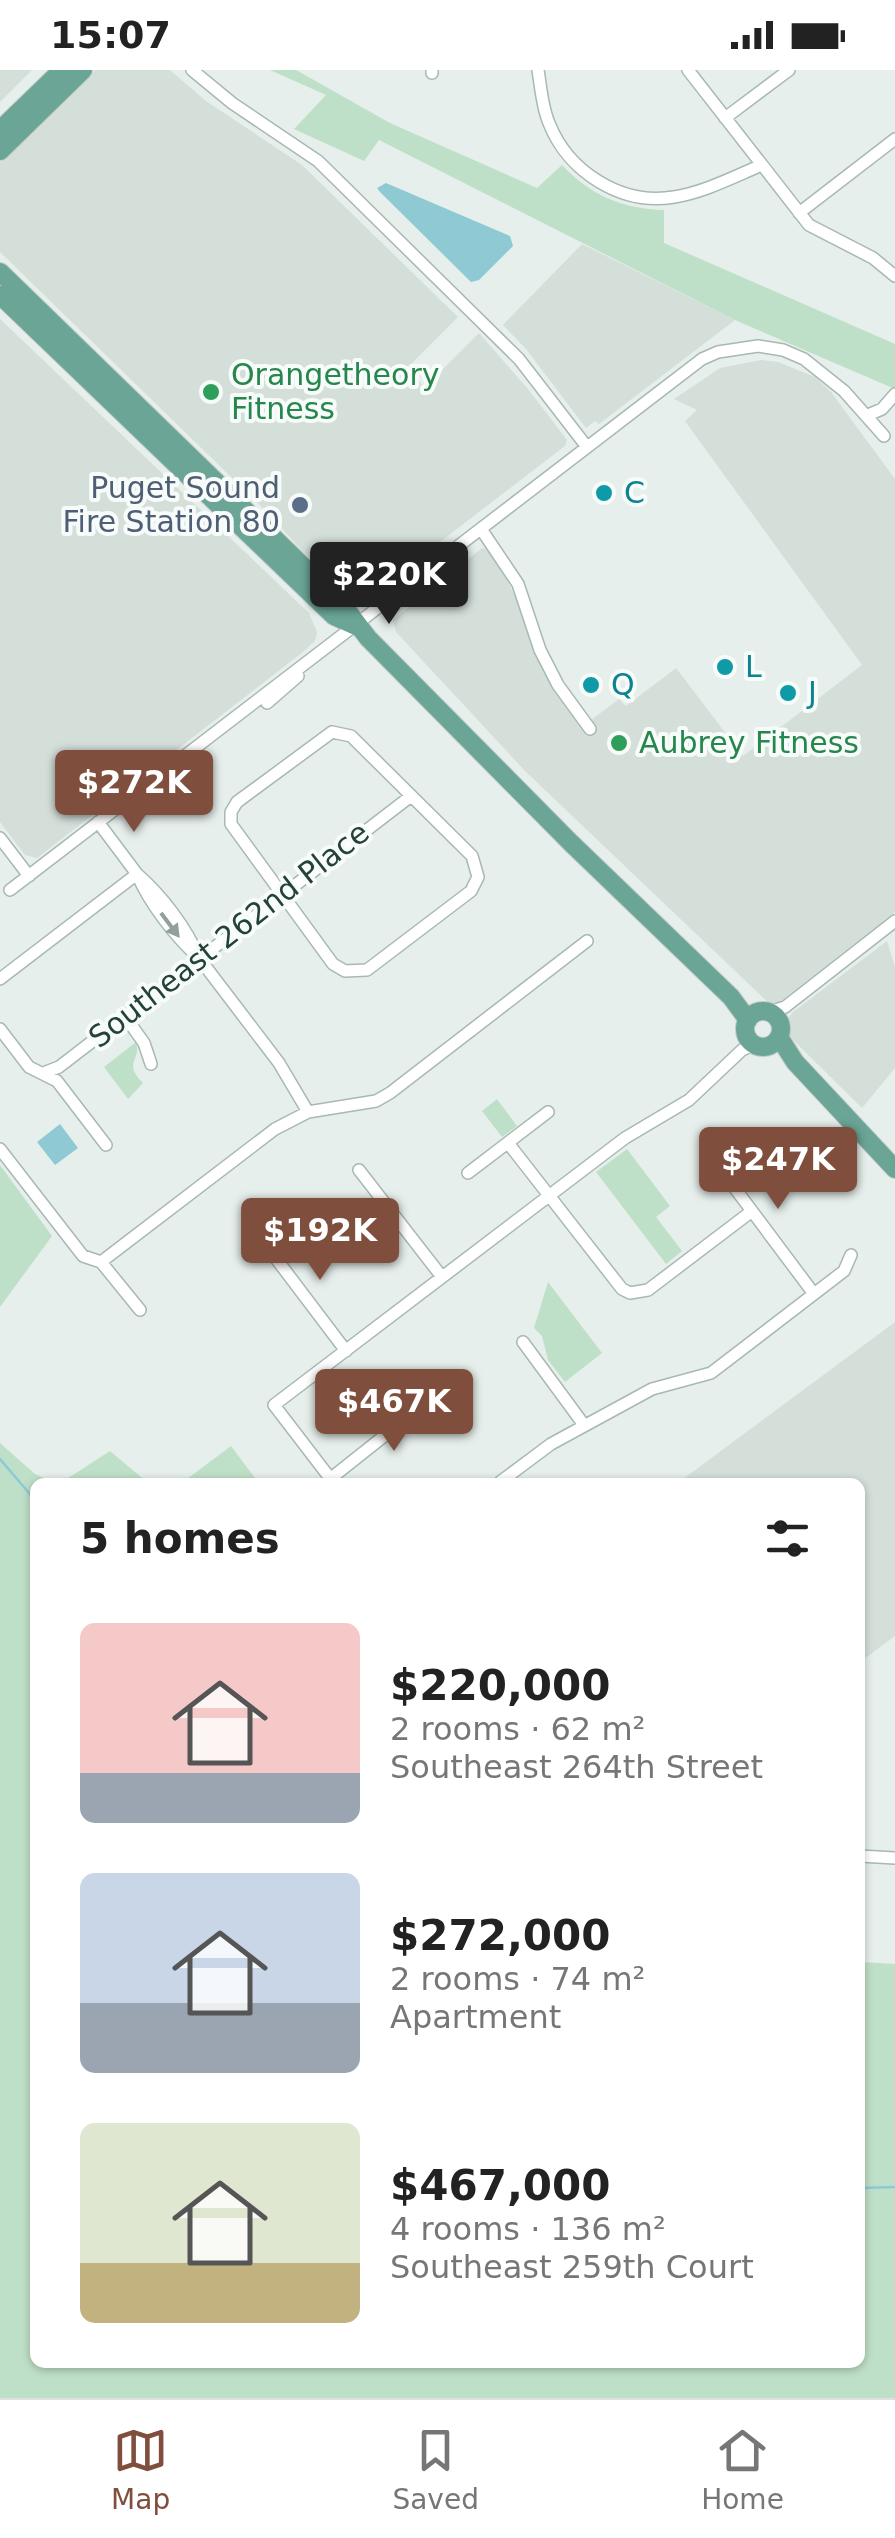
<!DOCTYPE html>
<html lang="en">
<head>
<meta charset="utf-8">
<style>
	:root { --surface:#fff; --page:#f6f6f6; --text:#222; --muted:#767676; --line:#e0e0e0; --accent:#804e3d }
	body { margin:0; font-family:"DejaVu Sans",sans-serif; background:var(--page); color:var(--text); height:100vh; display:flex; flex-direction:column; font-size:38px; white-space:nowrap }
	* { box-sizing:border-box; margin:0 }
	p { font-size:32px; color:var(--muted) }
	.icon { flex:none; width:55px; height:55px; fill:none; stroke:currentColor; stroke-width:2; stroke-linecap:round; stroke-linejoin:round }
	.map { position:relative; flex:1; overflow:hidden }
	.details { position:absolute; left:30px; top:1408px; width:835px; height:890px; display:flex; flex-direction:column; background:var(--surface); border-radius:15px; box-shadow:0 2px 8px #0004 }
	.details>* { flex:none }
	.price { position:absolute; translate:-50% -85px; padding:0 22px; border-radius:10px; background:var(--accent); color:#fff; font-size:32px; line-height:65px; filter:drop-shadow(0 2px 5px #0008) }
	.price::after { content:''; position:absolute; left:50%; top:60px; width:30px; height:22px; margin-left:-15px; background:inherit; clip-path:polygon(0 0,100% 0,50% 100%) }
	.price.on { background:#222; color:#fff }
	ul { padding:0; list-style:none }
	li { display:flex; align-items:center; gap:30px; height:250px; padding:0 50px }
	li span { display:grid; place-items:center; flex:none; width:280px; height:200px; border-radius:15px; color:#555 }
	li>.icon { margin-inline-start:auto }
	span .icon { width:120px; height:120px; fill:#fffc; stroke-width:1 }
	li b { font-size:42px }
	h2 { display:flex; justify-content:space-between; align-items:center; height:120px; padding:0 50px; font-size:42px }
	.status { display:flex; justify-content:space-between; align-items:center; height:70px; padding:0 50px; background:var(--surface); direction:ltr }
	.status svg { height:28px; fill:currentColor }
	.menu { display:flex; justify-content:space-around; align-items:center; height:140px; border-top:2px solid var(--line); background:var(--surface); font-size:28px; color:var(--muted) }
	.menu a { display:grid; justify-items:center; gap:5px }
	.menu .on { color:var(--accent) }
	.map>svg:first-child { display:block }
</style>
</head>
<body>
<div class="status"><b>15:07</b><svg viewBox="0 0 49 12"><path d="M0 12V9h3v3zM5 12V6h3v6zM10 12V3h3v9zM15 12V0h3v12zM26 1h20v11H26zM47 4h2v5h-2z"/></svg></div>
<div class="map">
<svg width="895" height="2328" viewBox="0 0 895 2328">
	<rect width="100%" height="100%" fill="#e6efeb"/>
	<path fill="#d4dfda" d="M0 0H32L0 32Z
		M95 0H170L206 31 302 95 458 247 409 296 424 318 479 263 528 319 567 370 565 376 363 531 356 528 352 520 305 484 265 440 0 182V92Z
		M582 174 735 250 599 354 595 351 586 358 526 279 503 255Z
		M0 249 309 543 317 562 315 571 303 582 37 788 25 785 0 752Z
		M761 290 778 292 815 307 831 322 895 409V842L773 937 525 701 396 562 393 550 482 478 491 480 583 656 619 629 626 636 676 598 743 686 862 595 685 351 697 340 674 329 720 298Z
		M887 871 895 897V998L862 1038 789 966 785 952 793 942Z
		M895 1252V1566L860 1592V1412H679Z"/>
	<path fill="#bfe0c8" d="M270 0H296L390 53 537 118 562 95C590 125 623 139 664 140V173L895 274V319L735 250 379 70 364 91 294 59 326 25Z
		M136 972C142 991 122 992 143 1013L128 1029 104 997Z
		M497 1029 517 1056 502 1067 482 1041Z
		M627 1079 670 1136 656 1147 682 1181 666 1194 596 1102Z
		M0 1095 52 1166 0 1237Z
		M548 1212 602 1283 565 1312 548 1290 542 1266 534 1258Z
		M0 1373 35 1404 54 1412H35V2292H860V1892L895 1894V2328H0Z
		M231 1376 258 1412H181H183Z
		M110 1381 147 1412H62Z"/>
	<path fill="#8ec9d4" d="M386 113 510 166 513 176 479 210 471 212 380 122 377 118Z
		M60 1054 78 1078 55 1095 37 1072Z"/>
	<g fill="none" stroke-linecap="round" stroke-linejoin="round">
		<path stroke="#8ec9d4" stroke-width="2.5" d="M0 1389 35 1430
			M860 2118 895 2117"/>
		<defs>
			<path id="minor" d="M192 0 232 33 318 91 519 289 587 377
				M432 0V3
				M538 0C541 18 542 37 549 53 568 102 622 136 674 127 705 122 733 107 762 95
				M688 0 809 155 873 188 895 206
				M725 48 789 0
				M799 143 895 69
				M868 345 882 339 895 324
				M481 459 518 514 540 580 558 615 590 659
				M267 633 298 606
				M332 662 351 666 472 786 478 807 471 821 367 900 345 901 333 894 231 754V742L237 732Z
				M0 768 29 806
				M10 820 702 289 718 282 758 276 783 280 804 289 844 321 884 366
				M199 888C186 857 162 826 137 804 150 834 174 865 199 888L279 993 308 1042
				M0 909 137 804 98 752
				M769 942 785 937 895 851
				M124 945 144 973 151 994
				M0 959 29 997 57 1011 106 1075
				M46 1002 59 997 411 726
				M508 1073 622 1219 630 1223 648 1220 752 1141
				M0 1079 83 1186 101 1192 140 1240
				M709 1079 716 1093 814 1224
				M359 1100 442 1207
				M468 1103 548 1042
				M262 1170 346 1281
				M101 1192 275 1059 308 1042 376 1031 390 1023 587 871
				M523 1272 584 1355
				M330 1409 403 1351 413 1326
				M333 1412 274 1335 625 1068 689 1030 742 980 755 974
				M500 1412 551 1374 652 1319 711 1303 844 1201 851 1185
				M860 1786 895 1788"/>
			<path id="primary" d="M0 60 62 0
				M0 81 83 0
				M0 202 343 535 368 568 571 773 731 927 748 950
				M0 225 334 546 356 556
				M745 959a18 18 0 1 1 36 0a18 18 0 1 1-36 0Z
				M779 967 795 992 895 1099"/>
		</defs>
		<use href="#minor" stroke="#a8b8b2" stroke-width="14"/>
		<use href="#primary" stroke="#c2cac8" stroke-width="20"/>
		<use href="#minor" stroke="#fff" stroke-width="11"/>
		<use href="#primary" stroke="#6aa596" stroke-width="18"/>
	</g>
	<defs><path id="oneway-solid" d="M-6-.8H1V-3.2L6.5 0L1 3.2V.8H-6Z" transform="scale(2.5)"/></defs>
	<use fill="#92a09c" href="#oneway-solid" transform="translate(170 855) rotate(53)"/>
	<g fill="#2e9e5b" stroke="#f7fbf9" stroke-width="4">
		<circle cx="211" cy="322" r="10"/>
		<circle cx="619" cy="673" r="10"/>
	</g>
	<g fill="#0f9aa8" stroke="#f7fbf9" stroke-width="4">
		<circle cx="604" cy="423" r="10"/>
		<circle cx="725" cy="597" r="10"/>
		<circle cx="591" cy="615" r="10"/>
		<circle cx="788" cy="623" r="10"/>
	</g>
	<circle fill="#5c6f8a" stroke="#f7fbf9" stroke-width="4" cx="300" cy="435" r="10"/>
	<g text-anchor="middle" stroke-width="8" stroke-linejoin="round" paint-order="stroke">
		<g font-size="30" fill="#27864d" stroke="#f7fbf9" text-anchor="start">
			<text x="231" y="315">Orangetheory<tspan x="231" dy="34">Fitness</tspan></text>
			<text x="639" y="683">Aubrey Fitness</text>
		</g>
		<g font-size="30" fill="#4e5e75" stroke="#f7fbf9" text-anchor="end">
			<text x="280" y="428">Puget Sound<tspan x="280" dy="34">Fire Station 80</tspan></text>
		</g>
		<g font-size="30" fill="#0d838f" stroke="#f7fbf9" text-anchor="start">
			<text x="624" y="433">C</text>
			<text x="745" y="607">L</text>
			<text x="611" y="625">Q</text>
			<text x="808" y="633">J</text>
		</g>
		<g font-size="30" fill="#24423a" stroke="#f7fbf9">
			<text transform="translate(229 865) rotate(-38)" y="10">Southeast 262nd Place</text>
		</g>
	</g>
</svg>
<b class="price on" style="left:389px;top:557px">$220K</b>
<b class="price" style="left:134px;top:765px">$272K</b>
<b class="price" style="left:778px;top:1142px">$247K</b>
<b class="price" style="left:320px;top:1213px">$192K</b>
<b class="price" style="left:394px;top:1384px">$467K</b>
<section class="details">
<h2>5 homes<svg class="icon" aria-label="filters" viewBox="0 0 24 24"><path d="M4 7h16M4 17h16"/><circle cx="9" cy="7" r="2"/><circle cx="15" cy="17" r="2"/></svg></h2>
<ul>
<li><span style="background:linear-gradient(#f6c9c9 75%,#9aa5b1 0)"><svg class="icon" aria-label="home" viewBox="0 0 24 24"><path d="M3 11l9-7 9 7M6 9v11h12V9"/></svg></span><div><b>$220,000</b><p>2 rooms · 62 m²</p><p>Southeast 264th Street</p></div></li>
<li><span style="background:linear-gradient(#c9d6e8 65%,#9aa5b1 0)"><svg class="icon" aria-label="home" viewBox="0 0 24 24"><path d="M3 11l9-7 9 7M6 9v11h12V9"/></svg></span><div><b>$272,000</b><p>2 rooms · 74 m²</p><p>Apartment</p></div></li>
<li><span style="background:linear-gradient(#dfe7d0 70%,#c2b280 0)"><svg class="icon" aria-label="home" viewBox="0 0 24 24"><path d="M3 11l9-7 9 7M6 9v11h12V9"/></svg></span><div><b>$467,000</b><p>4 rooms · 136 m²</p><p>Southeast 259th Court</p></div></li>
</ul>
</section>
</div>
<nav class="menu">
<a class="on"><svg class="icon" aria-label="map" viewBox="0 0 24 24"><path d="M3 6l6-2 6 2 6-2v14l-6 2-6-2-6 2zM9 4v14M15 6v14"/></svg>Map</a>
<a><svg class="icon" aria-label="saved" viewBox="0 0 24 24"><path d="M7 4h10v16l-5-4-5 4z"/></svg>Saved</a>
<a><svg class="icon" aria-label="home" viewBox="0 0 24 24"><path d="M3 11l9-7 9 7M6 9v11h12V9"/></svg>Home</a>
</nav>
</body>
</html>
